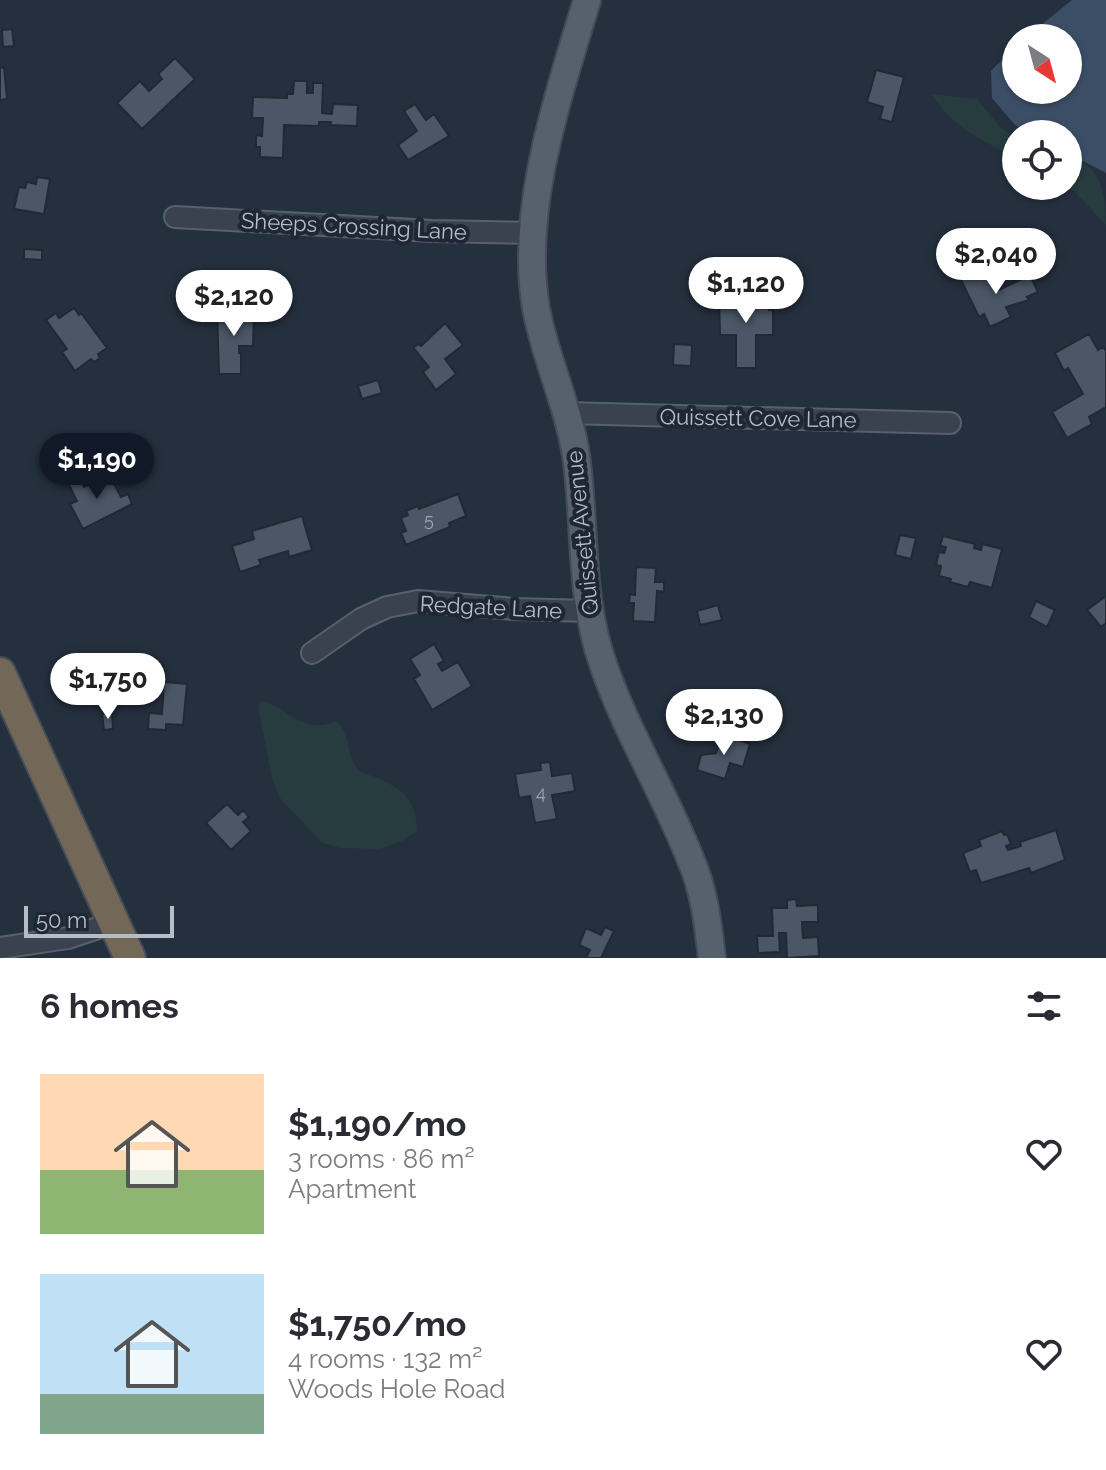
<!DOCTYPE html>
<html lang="en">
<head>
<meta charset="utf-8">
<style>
	:root { --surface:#fff; --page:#f2f2f3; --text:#2b2b33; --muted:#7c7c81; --accent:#111827 }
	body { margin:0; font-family:Raleway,sans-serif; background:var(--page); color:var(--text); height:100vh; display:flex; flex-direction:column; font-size:30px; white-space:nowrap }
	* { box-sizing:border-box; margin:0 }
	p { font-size:26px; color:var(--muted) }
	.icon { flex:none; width:44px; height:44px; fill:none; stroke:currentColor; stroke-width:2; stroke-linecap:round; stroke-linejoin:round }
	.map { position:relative; height:958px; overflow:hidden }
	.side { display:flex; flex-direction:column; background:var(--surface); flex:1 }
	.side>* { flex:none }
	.needle { width:52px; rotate:144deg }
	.tools { position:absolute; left:1002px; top:24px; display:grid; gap:16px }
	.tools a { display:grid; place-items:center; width:80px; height:80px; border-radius:50%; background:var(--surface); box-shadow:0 2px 6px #0004; font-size:40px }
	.scale { position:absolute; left:24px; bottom:20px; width:150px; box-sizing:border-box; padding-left:8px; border:4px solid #b5bdc9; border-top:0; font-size:22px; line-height:28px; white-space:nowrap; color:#b5bdc9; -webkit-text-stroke:6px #1e2733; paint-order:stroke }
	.price { position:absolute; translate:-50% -68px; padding:0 18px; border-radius:28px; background:#fff; color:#222; font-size:26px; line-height:52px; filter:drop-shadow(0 2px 4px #0008) }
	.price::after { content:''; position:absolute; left:50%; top:48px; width:24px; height:18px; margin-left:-12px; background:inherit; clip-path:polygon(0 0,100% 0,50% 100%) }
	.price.current { background:var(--accent); color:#fff }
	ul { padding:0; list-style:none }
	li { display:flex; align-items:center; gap:24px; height:200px; padding:0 40px }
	li span { display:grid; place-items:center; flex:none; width:224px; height:160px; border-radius:0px; color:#555 }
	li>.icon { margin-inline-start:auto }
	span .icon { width:96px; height:96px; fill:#fffc; stroke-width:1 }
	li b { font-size:34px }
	h2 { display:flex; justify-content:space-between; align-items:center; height:96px; padding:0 40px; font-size:34px }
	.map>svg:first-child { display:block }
</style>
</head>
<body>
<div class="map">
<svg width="1106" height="958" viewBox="0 0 1106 958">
	<rect width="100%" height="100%" fill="#25303e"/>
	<path fill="#273c3f" d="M931 94 977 99 1001 128 1016 137V159C979 137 957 131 931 94Z
		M1068 152C1101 171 1106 189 1106 225L1074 191 1065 186H1068Z
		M262 701C290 710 305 735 336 721 352 735 346 754 356 767 360 773 366 774 372 776 402 788 416 797 417 831L402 841 380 849 340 848 322 843 280 798 272 778 258 706Z"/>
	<path fill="#3c4e66" d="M1072 0H1106V173L1068 153V134H1032L1015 125 992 98 991 71 1016 45V90H1068V38H1025Z"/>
	<path fill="#4b5766" stroke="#202935" stroke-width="2" d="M12 29 14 46 3 47 2 30Z
		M175 58 195 79 142 129 117 103 140 81 149 91 162 79 158 74Z
		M4 67 7 99 0 100V68Z
		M876 70 904 77 892 122 880 119 883 107 867 102Z
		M294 81H307V93H313V83H323L322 113 332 114 333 104 358 105 357 126 330 125 331 122H319V126L284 125 283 158 260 157V147H256V135L262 136 263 118H252L253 97 287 98V94H293Z
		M415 104 426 120 434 114 449 136 408 160 398 145 417 131 404 111Z
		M37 177 50 179 44 214 14 209 19 187 25 188 27 182 36 184Z
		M24 249 42 250V260L24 259Z
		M987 273 992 285 996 284 999 290 1030 275 1038 292 1027 297 1029 300 1006 307 1011 317 990 327 984 314 979 317 960 278 968 274 970 277Z
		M769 297V310H773V335H756V368H736V335H720L719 298Z
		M74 308 79 315 81 313 107 348 98 354 100 358 94 362 91 359 75 371 62 352 67 349 46 320 56 313 59 318Z
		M217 310H254L253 346H239V353H241V374H219Z
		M445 323 463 345 445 359 456 374 436 390 423 372 429 367 413 347 419 344 421 346Z
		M1089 334 1098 350 1103 347 1106 351V407L1089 417 1092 424 1067 438 1052 412 1083 394 1068 368 1064 371 1055 353Z
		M674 344 692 345 691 366 673 365Z
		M378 380 382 393 362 399 358 386Z
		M111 478 121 497 128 494 132 504 83 529 70 504 77 501 69 485 80 479 84 487 96 481 98 484Z
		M458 494 466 516 449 523 450 527 406 545 401 533 406 531 401 518 408 515 406 511 418 506 419 509Z
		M302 516 312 550 289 557 288 551 259 560 261 565 240 572 232 546 254 539 252 531Z
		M900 535 916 538 911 559 895 555Z
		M943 536 975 544 974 548 981 550 982 544 1002 549 992 588 970 582 968 587 950 582 951 579 939 576 941 566 936 565 939 552 944 553 946 547 940 546Z
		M636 567 656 568 655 582H664V592L657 591 655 622 633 621 634 603H629L630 594 635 595Z
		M1106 596V623L1101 627 1087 610Z
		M1036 601 1055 610 1047 627 1029 617Z
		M718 605 722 620 700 625 697 611Z
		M434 644 444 661 438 664 442 671 458 662 472 686 432 710 414 679 420 675 410 659Z
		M164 682 187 684 183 725 166 724V730L148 729 149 713 162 714Z
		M112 713 113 729 104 730 102 714Z
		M721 737 730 740 731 737 750 744 743 767 730 763 725 779 697 770 701 755 716 753Z
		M550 762 552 776 572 773 575 791 552 795 557 819 535 823 530 796 519 798 515 774 541 770 540 763Z
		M227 804 238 815 243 810 249 817 243 822 251 831 231 850 206 823Z
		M1056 830 1065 860 1031 873 1029 868 981 883 976 870 970 872 963 853 981 846 979 840 1002 831 1004 835 1007 834 1011 844 1006 846 1008 850 1021 846 1020 842Z
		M796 899 797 906 818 905V922H802L803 938 818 937 819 956 787 958 786 933H779L780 952 758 953 757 936H773L772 908H787V900Z
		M605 927 614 931 601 958H586L590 950 579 945 586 928 601 935Z"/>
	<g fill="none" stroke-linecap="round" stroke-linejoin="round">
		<defs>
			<path id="minor" d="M175 217 432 231 532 233
				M565 413 950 423
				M312 653 361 619 387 607 418 601 515 609 589 611
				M0 948 68 938 113 923"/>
			<path id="major" d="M587 0C559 95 519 208 536 308 545 358 568 404 576 455 586 525 579 596 603 664 626 731 664 792 690 858 704 889 708 924 712 958"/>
			<path id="highway" d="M0 673 130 958"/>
		</defs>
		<use href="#minor" stroke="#57606c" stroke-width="24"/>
		<use href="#major" stroke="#424b57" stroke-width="30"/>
		<use href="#highway" stroke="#444d59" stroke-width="34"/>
		<use href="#minor" stroke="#39424e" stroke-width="20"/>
		<use href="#major" stroke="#57616e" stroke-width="26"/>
		<use href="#highway" stroke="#736857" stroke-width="30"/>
	</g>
	<g text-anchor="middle" stroke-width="8" stroke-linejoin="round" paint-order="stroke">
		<g font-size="18" fill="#9aa4b0">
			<text x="429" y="526">5</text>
			<text x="541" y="799">4</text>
		</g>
		<g font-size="22" fill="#b5bdc9" stroke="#1e2733">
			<text transform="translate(354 226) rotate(3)" y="8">Sheeps Crossing Lane</text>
			<text transform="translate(758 418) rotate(1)" y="8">Quissett Cove Lane</text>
			<text transform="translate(582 533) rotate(-96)" y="8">Quissett Avenue</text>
			<text transform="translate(491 607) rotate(3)" y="8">Redgate Lane</text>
		</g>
	</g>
</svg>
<div class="tools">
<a><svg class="needle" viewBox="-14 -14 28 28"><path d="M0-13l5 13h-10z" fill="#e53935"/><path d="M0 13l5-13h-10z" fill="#7c7c81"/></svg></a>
<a><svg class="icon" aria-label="locate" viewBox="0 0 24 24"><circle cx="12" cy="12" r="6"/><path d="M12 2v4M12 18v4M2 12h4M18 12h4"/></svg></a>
</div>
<div class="scale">50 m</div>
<b class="price" style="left:996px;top:296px">$2,040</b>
<b class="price" style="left:746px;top:325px">$1,120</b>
<b class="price" style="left:234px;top:338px">$2,120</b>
<b class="price current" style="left:97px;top:501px">$1,190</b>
<b class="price" style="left:108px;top:721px">$1,750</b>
<b class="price" style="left:724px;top:757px">$2,130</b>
</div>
<section class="side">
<h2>6 homes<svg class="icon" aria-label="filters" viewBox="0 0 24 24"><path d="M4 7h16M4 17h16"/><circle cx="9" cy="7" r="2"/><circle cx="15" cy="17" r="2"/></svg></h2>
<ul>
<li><span style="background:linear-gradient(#ffd9b3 60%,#8fb573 0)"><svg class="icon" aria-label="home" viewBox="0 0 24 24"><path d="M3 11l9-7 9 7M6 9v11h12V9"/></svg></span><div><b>$1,190/mo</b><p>3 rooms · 86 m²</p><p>Apartment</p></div><svg class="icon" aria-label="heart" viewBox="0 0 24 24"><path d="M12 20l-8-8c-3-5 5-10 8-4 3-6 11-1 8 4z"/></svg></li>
<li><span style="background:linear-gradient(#bfe0f5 75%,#7fa58c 0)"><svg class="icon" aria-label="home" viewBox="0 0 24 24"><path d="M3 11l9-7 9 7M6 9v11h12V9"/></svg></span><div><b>$1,750/mo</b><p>4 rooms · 132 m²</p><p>Woods Hole Road</p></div><svg class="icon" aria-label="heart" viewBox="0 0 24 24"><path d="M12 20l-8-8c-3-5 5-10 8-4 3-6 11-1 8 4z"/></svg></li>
</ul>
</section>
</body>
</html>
